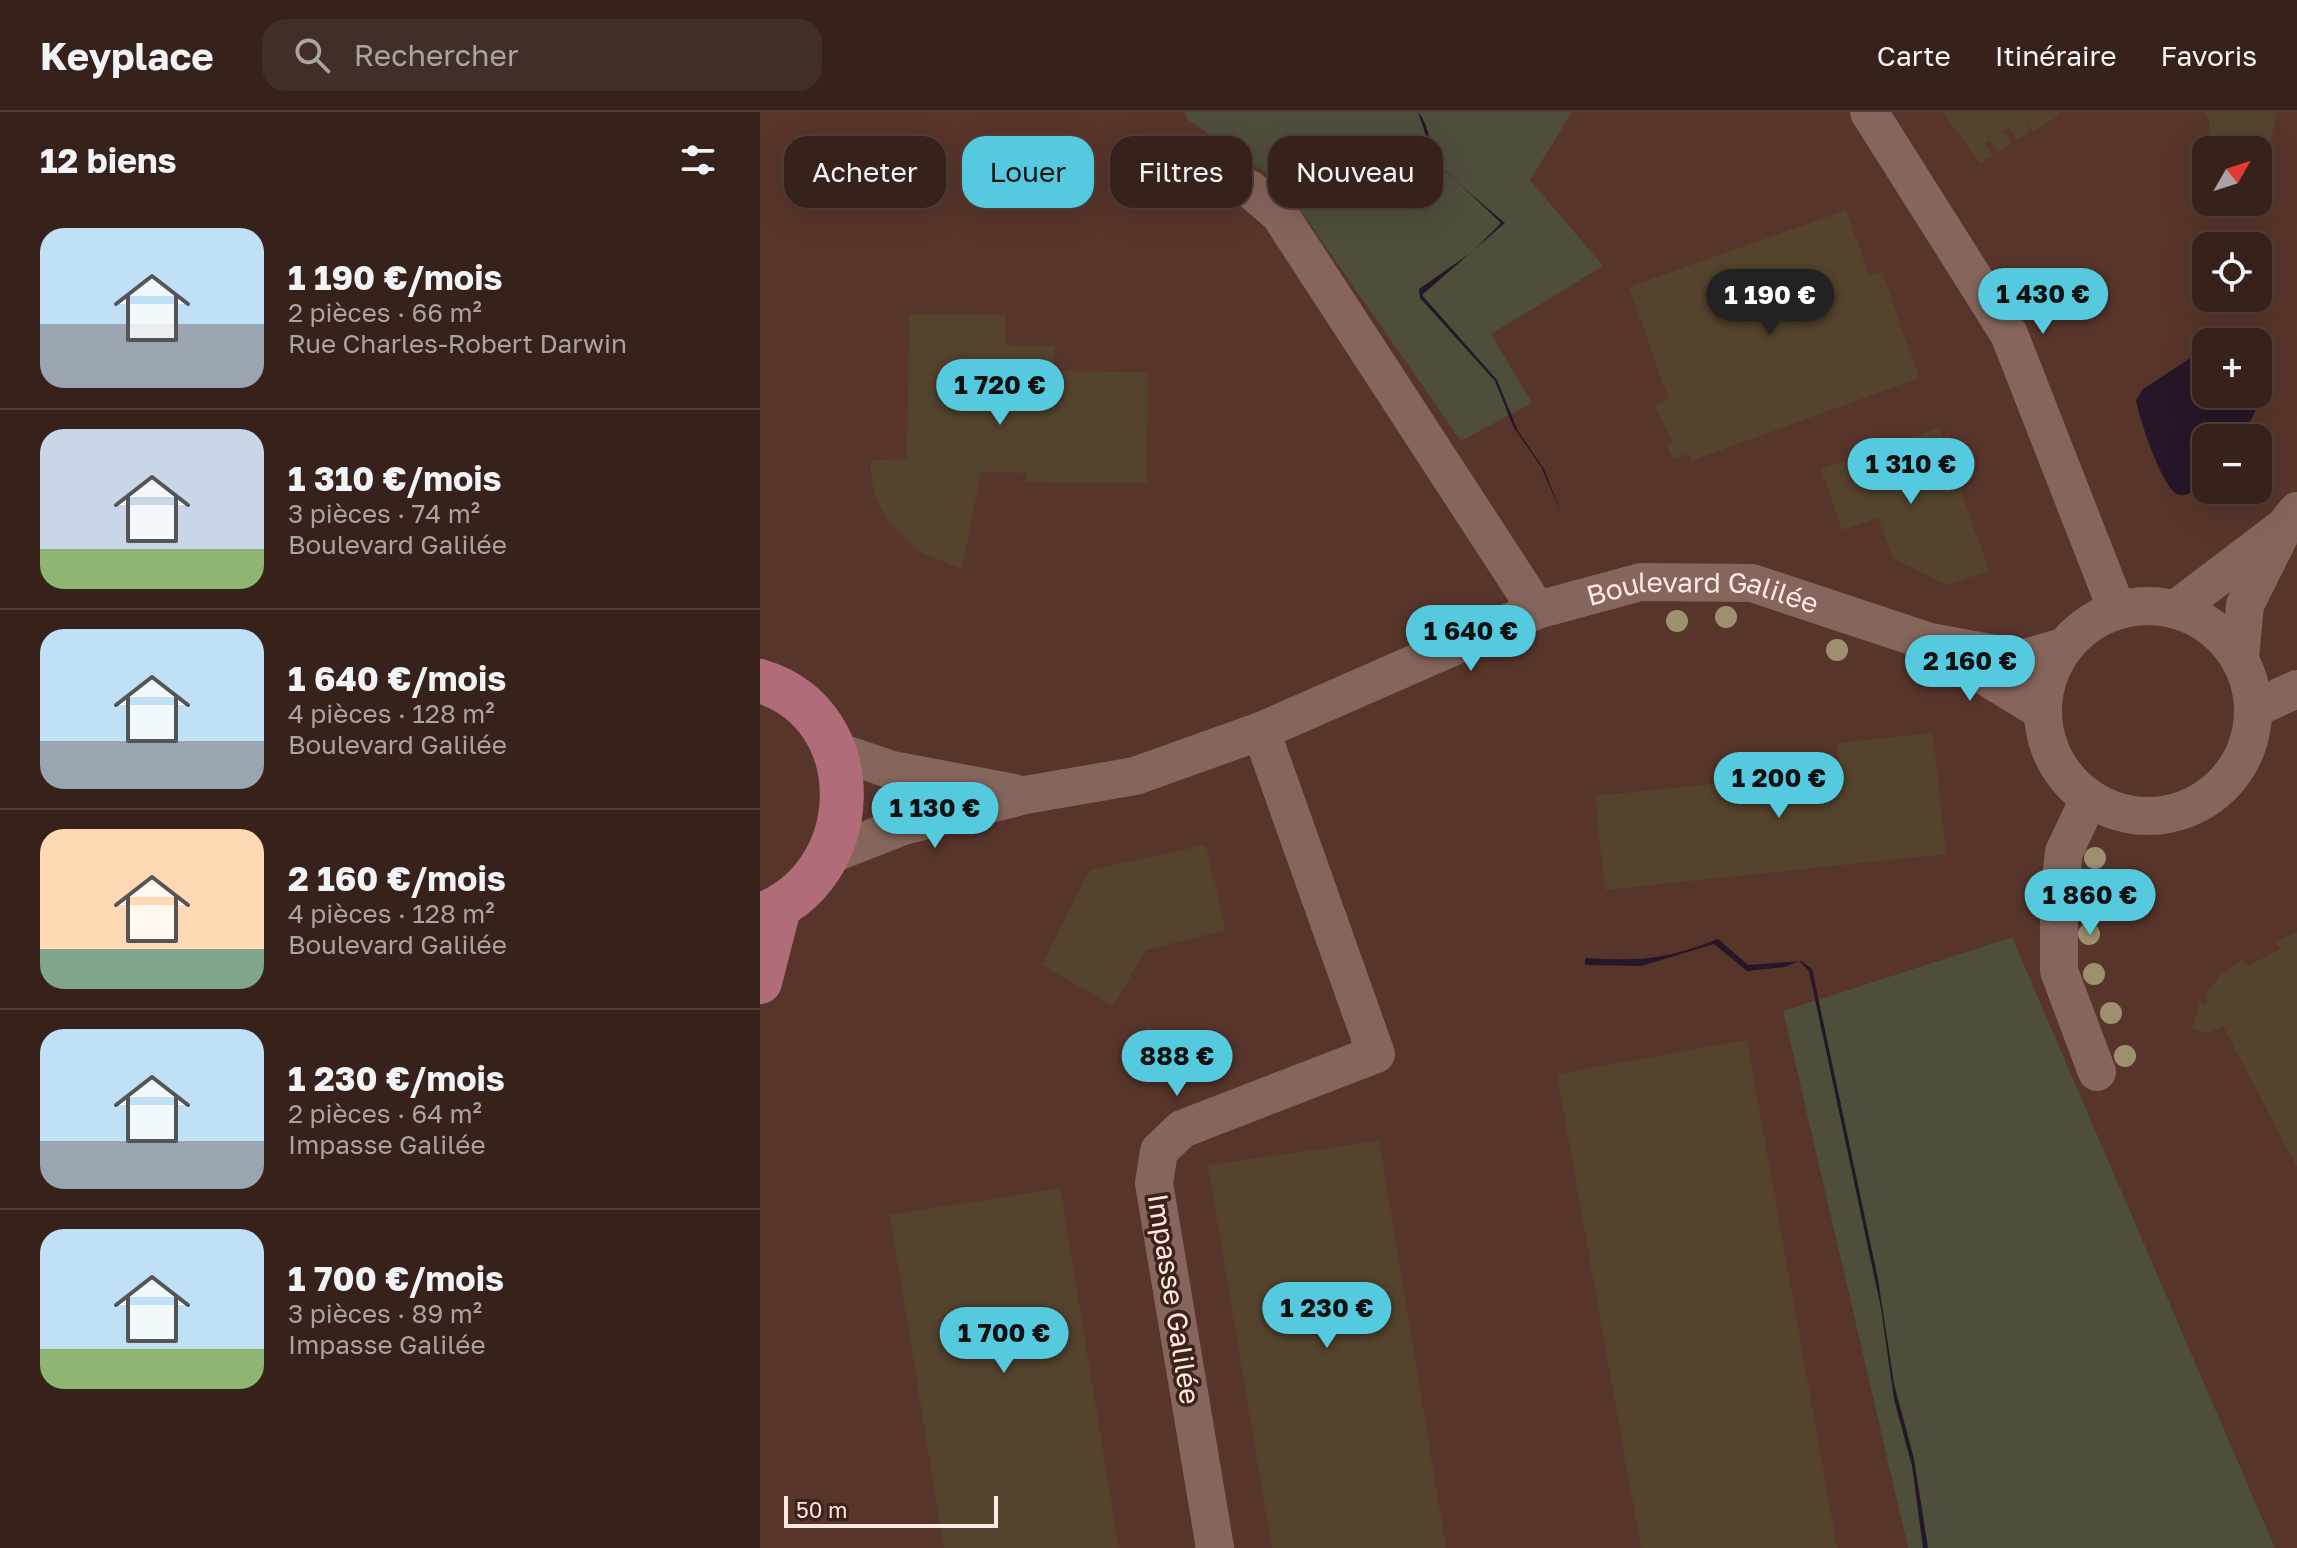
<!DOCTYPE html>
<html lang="fr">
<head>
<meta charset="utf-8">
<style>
	:root { --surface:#37211b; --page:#422e28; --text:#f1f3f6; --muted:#aaa3a3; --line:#513e3a; --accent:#55cadf }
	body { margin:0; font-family:"Golos Text",sans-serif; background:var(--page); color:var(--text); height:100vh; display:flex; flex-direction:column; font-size:30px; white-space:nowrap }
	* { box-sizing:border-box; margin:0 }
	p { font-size:26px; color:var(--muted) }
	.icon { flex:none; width:44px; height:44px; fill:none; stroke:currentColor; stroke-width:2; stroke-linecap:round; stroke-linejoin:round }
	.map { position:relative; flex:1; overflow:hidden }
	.panel { display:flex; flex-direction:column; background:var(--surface); width:760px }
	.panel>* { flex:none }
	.hud { position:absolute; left:24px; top:24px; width:760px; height:72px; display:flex; gap:16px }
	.needle { width:52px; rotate:51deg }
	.buttons { position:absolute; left:1432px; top:24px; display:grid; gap:16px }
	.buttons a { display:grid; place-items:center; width:80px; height:80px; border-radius:16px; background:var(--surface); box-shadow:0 8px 32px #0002,0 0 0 2px var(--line); font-size:40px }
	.scale { position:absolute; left:24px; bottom:20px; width:214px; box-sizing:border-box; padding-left:8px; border:4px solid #fce9e3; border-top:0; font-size:22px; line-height:28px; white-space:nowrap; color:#fce9e3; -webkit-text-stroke:6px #3e221a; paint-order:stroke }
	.price { position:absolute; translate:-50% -68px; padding:0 18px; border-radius:28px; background:var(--accent); color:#111; font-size:26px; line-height:52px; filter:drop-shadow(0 2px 4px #0008) }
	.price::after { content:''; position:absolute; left:50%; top:48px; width:24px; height:18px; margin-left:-12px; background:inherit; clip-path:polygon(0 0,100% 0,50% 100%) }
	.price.current { background:#222; color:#fff }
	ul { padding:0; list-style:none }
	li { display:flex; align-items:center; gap:24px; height:200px; padding:0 40px }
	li+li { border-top:2px solid var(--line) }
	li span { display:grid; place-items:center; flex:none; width:224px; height:160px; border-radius:24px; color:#555 }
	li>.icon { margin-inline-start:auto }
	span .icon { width:96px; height:96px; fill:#fffc; stroke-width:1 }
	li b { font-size:34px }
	h2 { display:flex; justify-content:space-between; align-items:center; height:96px; padding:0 40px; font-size:34px }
	.chip { padding:0 28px; border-radius:24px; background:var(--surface); box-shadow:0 8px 32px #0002,0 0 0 2px var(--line); font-size:28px; line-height:72px }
	.chip.current { background:var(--accent); color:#111 }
	header { display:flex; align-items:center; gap:48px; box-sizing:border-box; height:112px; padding:0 40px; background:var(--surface); border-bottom:2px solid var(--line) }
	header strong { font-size:38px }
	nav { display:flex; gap:44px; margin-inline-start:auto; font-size:28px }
	.search { width:560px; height:72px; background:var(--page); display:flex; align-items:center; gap:20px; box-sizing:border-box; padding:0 28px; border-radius:24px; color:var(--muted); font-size:30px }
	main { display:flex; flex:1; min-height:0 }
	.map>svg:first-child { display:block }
</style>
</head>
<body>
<header>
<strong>Keyplace</strong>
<div class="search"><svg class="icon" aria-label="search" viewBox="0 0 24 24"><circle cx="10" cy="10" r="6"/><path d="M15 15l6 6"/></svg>Rechercher</div>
<nav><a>Carte</a><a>Itinéraire</a><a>Favoris</a></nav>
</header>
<main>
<section class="panel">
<h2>12 biens<svg class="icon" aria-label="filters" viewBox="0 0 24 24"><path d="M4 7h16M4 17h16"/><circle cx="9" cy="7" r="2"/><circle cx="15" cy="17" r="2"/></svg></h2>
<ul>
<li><span style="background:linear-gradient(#bfe0f5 60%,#9aa5b1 0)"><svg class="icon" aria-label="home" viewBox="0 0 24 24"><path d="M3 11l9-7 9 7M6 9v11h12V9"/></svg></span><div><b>1 190 €/mois</b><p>2 pièces · 66 m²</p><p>Rue Charles-Robert Darwin</p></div></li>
<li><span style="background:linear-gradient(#c9d6e8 75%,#8fb573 0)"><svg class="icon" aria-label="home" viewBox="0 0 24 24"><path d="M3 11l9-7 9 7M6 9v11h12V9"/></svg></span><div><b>1 310 €/mois</b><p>3 pièces · 74 m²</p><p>Boulevard Galilée</p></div></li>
<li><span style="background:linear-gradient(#bfe0f5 70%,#9aa5b1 0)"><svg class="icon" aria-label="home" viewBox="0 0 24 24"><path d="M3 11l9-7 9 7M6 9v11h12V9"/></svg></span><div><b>1 640 €/mois</b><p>4 pièces · 128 m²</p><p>Boulevard Galilée</p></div></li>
<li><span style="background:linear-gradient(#ffd9b3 75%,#7fa58c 0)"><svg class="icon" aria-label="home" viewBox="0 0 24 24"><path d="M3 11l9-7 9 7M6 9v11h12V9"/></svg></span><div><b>2 160 €/mois</b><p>4 pièces · 128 m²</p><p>Boulevard Galilée</p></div></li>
<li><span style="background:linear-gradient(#bfe0f5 70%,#9aa5b1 0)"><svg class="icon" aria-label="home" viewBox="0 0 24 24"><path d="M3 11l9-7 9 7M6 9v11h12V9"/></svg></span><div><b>1 230 €/mois</b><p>2 pièces · 64 m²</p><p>Impasse Galilée</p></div></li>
<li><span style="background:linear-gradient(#bfe0f5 75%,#8fb573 0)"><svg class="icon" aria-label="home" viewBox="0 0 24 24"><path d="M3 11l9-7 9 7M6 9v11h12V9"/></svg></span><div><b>1 700 €/mois</b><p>3 pièces · 89 m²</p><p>Impasse Galilée</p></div></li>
</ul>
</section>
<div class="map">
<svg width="1537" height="1436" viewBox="0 0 1537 1436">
	<rect width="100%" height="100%" fill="#492c24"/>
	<path fill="#58352b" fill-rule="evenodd" d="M0 0H1537V1436H1515L1252 825 1023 899 1148 1436H0ZM1446 38H1498V90H1446ZM1446 134H1498V186H1446ZM1446 230H1498V282H1446ZM1446 326H1498V378H1446Z"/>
	<path fill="#4e4e3b" d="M425 0H812L770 68 843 154 731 222 772 291 701 329 522 72 427 7Z
		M1252 825 1515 1436H1148L1023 899Z"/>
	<path fill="#271627" d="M658 0C669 12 669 31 676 46 685 62 729 97 745 111L662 183 737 268 758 319 784 357 801 400 781 355 753 314 735 269 660 186 659 177 712 140 741 111 674 48Z
		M1446 236V282H1498V256L1506 277 1482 326H1446V366C1439 373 1431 385 1420 383 1404 382 1379 306 1376 288L1383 277Z
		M958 827 988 853 1041 849 1052 857 1118 1167 1134 1272 1154 1347 1168 1436H1163L1152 1354 1134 1287 1121 1196 1049 859 1039 849 1025 855 987 859 954 832 881 854 825 853V846C882 849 904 848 958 827Z"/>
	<path fill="#54432d" d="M1183 0H1298L1300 3 1273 20 1264 6 1270 20 1257 28 1249 16 1243 19 1251 32 1238 41 1230 28 1225 31 1233 44 1220 52Z
		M1444 0H1517L1509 38 1505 37 1503 46 1498 45V38H1490L1491 34 1485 33 1484 38H1469L1471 29 1465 28 1463 37 1449 34V7Z
		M1086 98 1109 163 1122 159 1159 266 931 349 929 342 913 347 907 333 913 331 894 293 909 288 869 175Z
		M149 202 245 203V233L294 234 293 259 388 260 387 371 266 370V361L221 360 202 457 159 440 127 408 115 384 111 361V348L147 347Z
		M1179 316 1229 459 1187 473 1133 446 1118 406 1082 418 1061 357Z
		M1173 621 1186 742 845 778 835 684 1080 659 1077 631Z
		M445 733 466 818 386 838 353 894 282 853 330 758Z
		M1537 820V1055L1463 914 1448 921 1432 916 1440 890 1446 892 1448 885 1444 884 1461 862 1482 848 1488 854 1520 837 1516 830Z
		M987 928 1077 1436H881L797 962Z
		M619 1029 686 1436H512L448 1053Z
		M300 1076 359 1436H184L130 1103Z"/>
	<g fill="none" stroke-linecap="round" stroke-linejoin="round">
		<g stroke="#86665c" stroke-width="38">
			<path d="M1109 0 1249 222 1357 498"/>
			<path d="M437 60 490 77 520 103 777 498"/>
			<circle cx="1388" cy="599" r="105"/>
			<path d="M1416 497 1524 415 1537 399"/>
			<path d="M1189 542 1282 599"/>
			<path d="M1480 546 1485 493 1519 425"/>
			<path d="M1493 597 1537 577"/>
			<path d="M73 638 132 658 254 681"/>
			<path d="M1329 687 1304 740 1299 782V859L1337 960"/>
			<path id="s1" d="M69 743 143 714 265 683 375 664 501 619 777 498 881 470 992 471 1170 530 1262 547 1303 535"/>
			<path d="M455 1436 394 1071 399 1039 422 1017 616 942 501 619"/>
		</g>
		<path stroke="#b06c78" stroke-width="44" d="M0 569C112 603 106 765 0 803
			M0 870 19 796"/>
	</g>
	<g fill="#9e906f">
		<circle cx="966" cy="505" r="11"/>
		<circle cx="917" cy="509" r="11"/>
		<circle cx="1077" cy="538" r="11"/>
		<circle cx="1335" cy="746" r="11"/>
		<circle cx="1330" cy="784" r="11"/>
		<circle cx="1329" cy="822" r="11"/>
		<circle cx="1334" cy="862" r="11"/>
		<circle cx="1351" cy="901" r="11"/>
		<circle cx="1365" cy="944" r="11"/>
	</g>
	<g text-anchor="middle" stroke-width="7" stroke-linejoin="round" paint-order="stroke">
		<g font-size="28" fill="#fce9e3" stroke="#3e221a">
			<text dy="10" stroke="none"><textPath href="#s1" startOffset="922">Boulevard Galilée</textPath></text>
			<text transform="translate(414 1187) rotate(81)" y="10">Impasse Galilée</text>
		</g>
	</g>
</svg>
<div class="buttons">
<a><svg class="needle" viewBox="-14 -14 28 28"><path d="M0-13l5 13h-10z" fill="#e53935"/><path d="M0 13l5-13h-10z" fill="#aaa3a3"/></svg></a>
<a><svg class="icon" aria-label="locate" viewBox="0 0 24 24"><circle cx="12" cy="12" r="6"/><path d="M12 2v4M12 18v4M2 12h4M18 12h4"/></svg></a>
<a>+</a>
<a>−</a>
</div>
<div class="scale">50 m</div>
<b class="price" style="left:1283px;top:224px">1 430 €</b>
<b class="price current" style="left:1010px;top:225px">1 190 €</b>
<b class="price" style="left:240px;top:315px">1 720 €</b>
<b class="price" style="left:1151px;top:394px">1 310 €</b>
<b class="price" style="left:711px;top:561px">1 640 €</b>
<b class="price" style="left:1210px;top:591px">2 160 €</b>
<b class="price" style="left:1019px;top:708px">1 200 €</b>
<b class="price" style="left:175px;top:738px">1 130 €</b>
<b class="price" style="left:1330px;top:825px">1 860 €</b>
<b class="price" style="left:417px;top:986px">888 €</b>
<b class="price" style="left:567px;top:1238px">1 230 €</b>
<b class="price" style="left:244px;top:1263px">1 700 €</b>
<div class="hud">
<a class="chip">Acheter</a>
<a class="chip current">Louer</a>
<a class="chip">Filtres</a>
<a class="chip">Nouveau</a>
</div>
</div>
</main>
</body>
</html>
